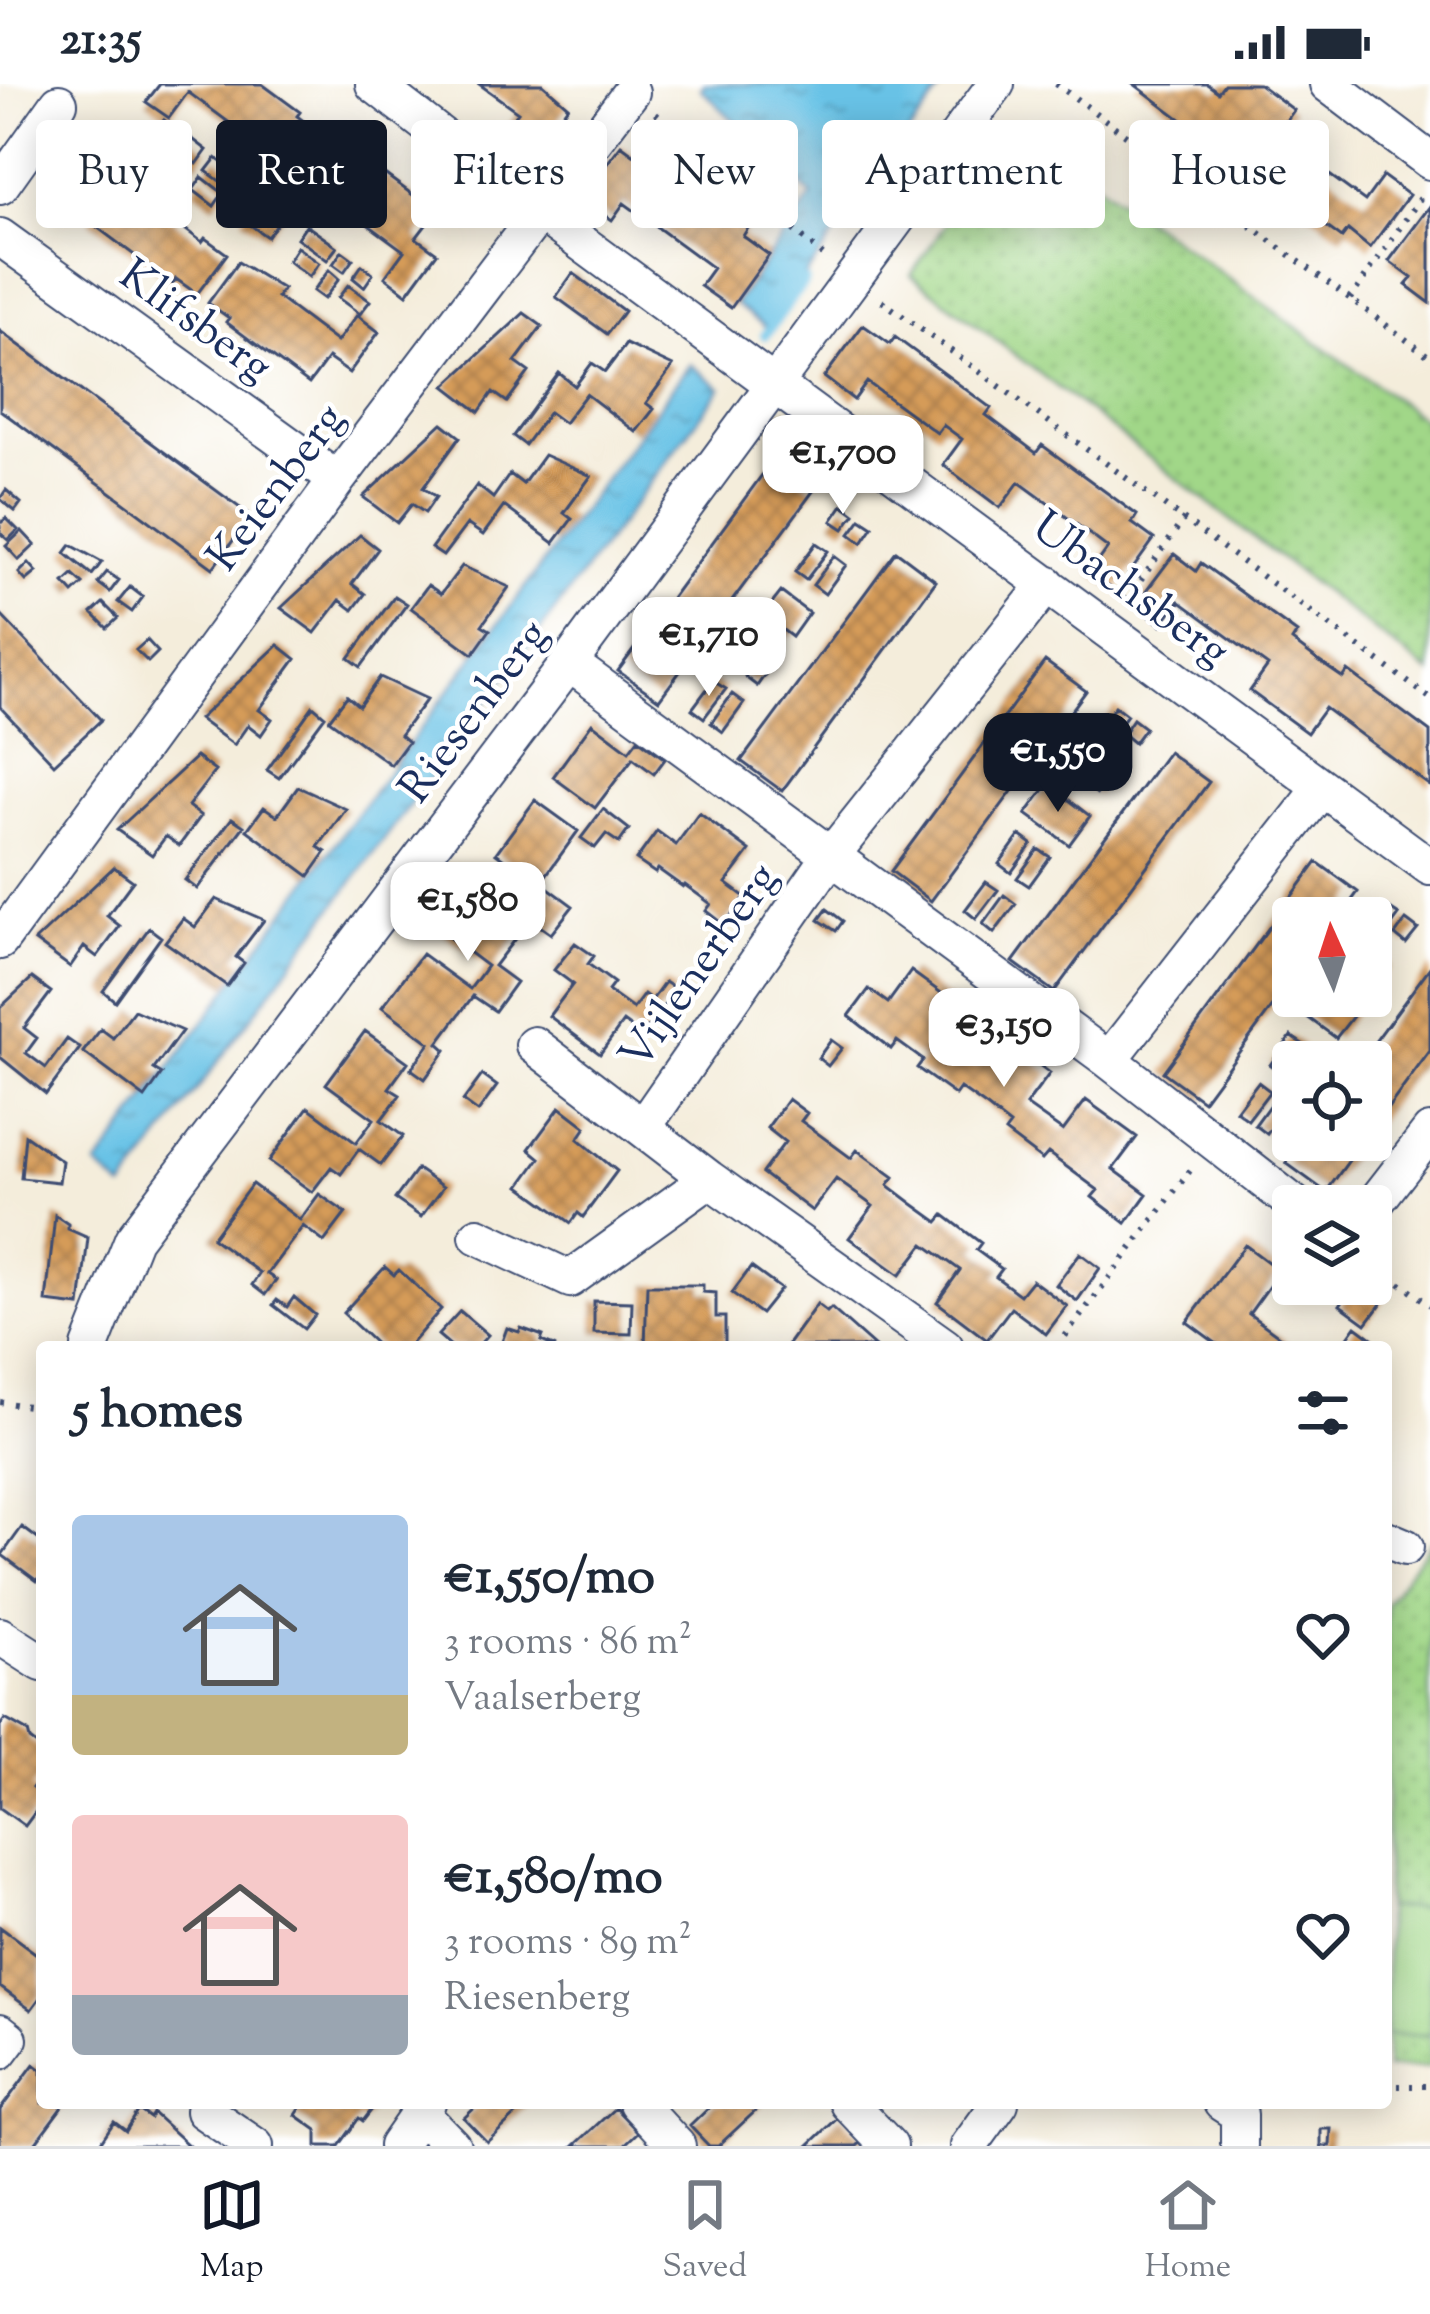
<!DOCTYPE html>
<html lang="en">
<head>
<meta charset="utf-8">
<style>
	:root { --surface:#fff; --page:#f2f2f3; --text:#1f2937; --muted:#747a83; --line:#e0e1e3; --accent:#111827 }
	body { margin:0; font-family:"Sorts Mill Goudy",serif; background:var(--page); color:var(--text); height:100vh; display:flex; flex-direction:column; font-size:45px; white-space:nowrap }
	* { box-sizing:border-box; margin:0 }
	p { font-size:39px; color:var(--muted) }
	.icon { flex:none; width:66px; height:66px; fill:none; stroke:currentColor; stroke-width:2; stroke-linecap:round; stroke-linejoin:round }
	.map { position:relative; flex:1; overflow:hidden }
	.sheet { position:absolute; left:36px; top:1257px; width:1356px; height:768px; display:flex; flex-direction:column; background:var(--surface); border-radius:12px; box-shadow:0 6px 30px #0003 }
	.sheet>* { flex:none }
	.hud { position:absolute; left:36px; top:36px; width:1359px; height:108px; display:flex; gap:24px }
	.needle { width:78px; rotate:357deg }
	.fabs { position:absolute; left:1272px; top:813px; display:grid; gap:24px }
	.fabs a { display:grid; place-items:center; width:120px; height:120px; border-radius:12px; background:var(--surface); box-shadow:0 6px 30px #0003; font-size:60px }
	.price { position:absolute; translate:-50% -102px; padding:0 27px; border-radius:24px; background:#fff; color:#222; font-size:39px; line-height:78px; filter:drop-shadow(0 3px 6px #0008) }
	.price::after { content:''; position:absolute; left:50%; top:72px; width:36px; height:27px; margin-left:-18px; background:inherit; clip-path:polygon(0 0,100% 0,50% 100%) }
	.price.active { background:var(--accent); color:#fff }
	ul { padding:0; list-style:none }
	li { display:flex; align-items:center; gap:36px; height:300px; padding:0 36px }
	li span { display:grid; place-items:center; flex:none; width:336px; height:240px; border-radius:12px; color:#555 }
	li>.icon { margin-inline-start:auto }
	span .icon { width:144px; height:144px; fill:#fffc; stroke-width:1 }
	li b { font-size:51px }
	h2 { display:flex; justify-content:space-between; align-items:center; height:144px; padding:0 36px; font-size:51px }
	.pill { padding:0 42px; border-radius:12px; background:var(--surface); box-shadow:0 6px 30px #0003; font-size:42px; line-height:108px }
	.pill.active { background:var(--accent); color:#fff }
	.status { display:flex; justify-content:space-between; align-items:center; height:84px; padding:0 60px; background:var(--surface); direction:ltr }
	.status svg { height:33px; fill:currentColor }
	.tab-bar { display:flex; justify-content:space-around; align-items:center; height:168px; border-top:3px solid var(--line); background:var(--surface); font-size:33px; color:var(--muted) }
	.tab-bar a { display:grid; justify-items:center; gap:6px }
	.tab-bar .active { color:var(--accent) }
	.map>svg:first-child { display:block }
</style>
</head>
<body>
<div class="status"><b>21:35</b><svg viewBox="0 0 49 12"><path d="M0 12V9h3v3zM5 12V6h3v6zM10 12V3h3v9zM15 12V0h3v12zM26 1h20v11H26zM47 4h2v5h-2z"/></svg></div>
<div class="map">
<svg width="1430" height="2062" viewBox="0 0 1430 2062">
	<defs>
		<pattern id="green-dots" width="8" height="8" patternUnits="userSpaceOnUse" patternTransform="scale(3)"><rect width="8" height="8" fill="#a1d788"/><path d="M2 2h.1M6 6h.1" fill="none" stroke="#8ab978" stroke-width="1.8" stroke-linecap="round"/></pattern>
		<pattern id="water-ripples" width="26" height="14" patternUnits="userSpaceOnUse" patternTransform="scale(3)"><rect width="26" height="14" fill="#68c2e6"/><path d="M2 4q2-2 4 0t4 0M15 11q2-2 4 0t4 0" fill="none" stroke="#559ebe"/></pattern>
		<pattern id="building-cross-hatch" width="8" height="8" patternUnits="userSpaceOnUse" patternTransform="scale(3)"><rect width="8" height="8" fill="#d59b59"/><path d="M0 0l8 8M0 8l8-8" fill="none" stroke="#ac7f4d"/></pattern>
	</defs>
	<rect width="100%" height="100%" fill="#fff"/>
	<filter id="ink" filterUnits="userSpaceOnUse"><feTurbulence type="fractalNoise" baseFrequency=".00833" numOctaves="2"/><feDisplacementMap in="SourceGraphic" scale="24" xChannelSelector="R" yChannelSelector="G"/><feConvolveMatrix kernelMatrix="1 2 1 2 8 2 1 2 1" color-interpolation-filters="sRGB"/></filter>
	<filter id="wash" filterUnits="userSpaceOnUse"><feTurbulence type="fractalNoise" baseFrequency=".004" numOctaves="4" result="noise"/><feDisplacementMap in="SourceGraphic" scale="48" xChannelSelector="R" yChannelSelector="G"/><feGaussianBlur stdDeviation="2.7" result="paint"/><feColorMatrix in="noise" values="0 0 0 0 0 0 0 0 0 0 0 0 0 0 0 0 0 1.4 0 .05"/><feComposite in="paint" operator="in"/></filter>
	<g filter="url(#wash)">
		<rect width="100%" height="100%" fill="#f4eddb"/>
		<path fill="url(#green-dots)" stroke="#5e8373" stroke-width="3" d="M1013 39 1430 340V589L911 191Z
			M1430 1458V1983L1386 1985V1520Z"/>
		<path fill="#a1d788" stroke="#5e8373" stroke-width="3" d="M1386 1824H1430V1951H1386Z"/>
		<path fill="url(#water-ripples)" stroke="#4278a2" stroke-width="3" d="M704 0H945L767 244 735 220 812 112 701 5Z
			M690 280 721 304 123 1105 97 1082Z"/>
		<g fill="none" stroke-linecap="round" stroke-linejoin="round">
			<path stroke="#68c2e6" stroke-width="10" d="M765 251 805 197"/>
		</g>
		<g id="blocks">
			<path fill="url(#building-cross-hatch)" d="M160 0H262L300 28 297 32 317 47 287 88 265 72 269 68 188 8 169 34 146 18Z
				M479 0H543L568 22 529 75 499 53 518 28Z
				M1134 0H1207L1218 8 1224 0H1259L1294 26 1276 51 1320 84 1365 117 1383 92 1409 111 1370 164 1348 146 1342 154 1247 84 1252 76 1227 58 1201 39 1195 46Z
				M164 36 176 45 166 58 155 49Z
				M186 50 207 66 197 80 176 65Z
				M151 55 172 71 163 84 141 68Z
				M118 56 141 72 122 98 202 158 205 154 227 170 197 210 176 195 173 200 90 138 109 112 89 96Z
				M329 56 349 71 352 66 436 128 416 154 437 169 407 210 385 193 404 167 324 108 321 113 299 96Z
				M621 61 648 81 653 74 724 126 748 144 743 152 769 171 731 224 700 202 713 184 646 135 624 119 612 136 581 114Z
				M216 74 237 90 228 103 206 87Z
				M183 79 192 86 182 99 174 93Z
				M202 93 223 109 214 122 193 106Z
				M258 113 284 131 267 153 242 135Z
				M1430 122V219L1406 201 1412 194 1389 177Z
				M306 141 337 163 327 176 297 154Z
				M297 163 319 179 309 193 288 177Z
				M342 167 353 175 344 188 333 180Z
				M238 178 283 205 277 213 337 258 357 231 379 248 349 289 328 274 309 300 226 238 229 234 208 219Z
				M362 181 373 190 364 203 353 194Z
				M329 186 339 195 324 215 313 207Z
				M573 189 624 227 607 250 556 213Z
				M348 201 370 217 360 230 338 214Z
				M524 229 542 242 515 278 529 288 507 318 493 308 479 328 445 302Z
				M863 241 890 260 895 253 991 324 986 331 1036 369 1042 361 1137 431 1132 439 1154 455 1116 508 1090 489 1108 464 1064 431 1019 398 1000 424 943 381 962 355 943 341 937 349 867 298 854 316 824 293Z
				M0 247 251 432 213 484 0 326Z
				M626 260 673 282 646 319 654 325 636 348 586 310 564 339 549 328 525 361 513 352 559 289 575 302 592 279 605 288Z
				M442 339 460 353 423 404 436 413 425 429 412 420 397 439 363 413Z
				M544 371 591 392 564 429 572 435 554 459 504 422 483 451 467 440 443 472 431 464 477 401 493 414 510 390 523 400Z
				M773 376 814 406 659 616 618 587Z
				M6 406 21 419 15 427 0 415Z
				M843 421 855 430 844 445 832 437Z
				M6 434 18 446 8 456 0 449V440Z
				M861 435 873 443 862 459 850 450Z
				M22 447 35 461 19 476 6 462Z
				M360 451 378 465 352 500 365 510 353 526 340 516 315 549 281 524Z
				M816 459 828 467 806 496 795 488Z
				M71 461 102 478 92 491 65 469Z
				M896 467 936 497 782 707 741 677Z
				M1174 470 1196 487 1201 479 1297 549 1292 557 1317 576 1343 594 1348 587 1430 648V702L1325 624 1307 649 1250 607 1268 582 1179 517 1161 541 1135 522Z
				M834 472 846 481 825 510 813 501Z
				M29 479 37 488 26 497 19 489Z
				M462 482 509 503 482 541 490 546 473 570 411 524 428 501 441 510Z
				M107 488 119 496 110 508 98 499Z
				M73 491 83 500 73 509 64 499Z
				M130 503 143 513 132 528 118 518Z
				M781 508 809 529 792 553 763 531Z
				M395 512 407 520 361 583 349 574Z
				M103 519 118 534 107 544 92 529Z
				M0 530 101 636 54 680 0 623Z
				M748 550 759 559 738 588 726 579Z
				M147 556 158 568 148 578 136 566Z
				M278 561 296 575 259 626 272 635 261 651 248 641 234 661 199 635Z
				M766 564 778 572 757 602 745 593Z
				M1045 577 1086 607 931 817 891 787Z
				M380 593 427 615 400 651 408 658 391 681 329 636 347 612 359 622Z
				M713 597 726 605 704 634 692 625Z
				M732 610 744 619 723 648 711 639Z
				M313 622 325 632 279 694 267 686Z
				M1115 622 1127 631 1116 646 1104 637Z
				M1133 635 1145 644 1134 659 1123 650Z
				M592 639 629 667 638 655 665 675 654 690 633 674 595 724 553 693Z
				M1088 659 1100 668 1078 697 1066 688Z
				M1168 668 1209 698 1054 908 1013 878Z
				M1106 672 1118 681 1097 710 1085 701Z
				M196 673 215 687 188 722 201 732 179 762 166 752 152 771 117 746Z
				M1048 700 1090 732 1069 761 1026 730Z
				M298 703 346 725 318 763 326 768 309 792 247 746 264 723 277 732Z
				M535 716 578 747 539 801 496 769Z
				M603 725 629 745 619 759 606 750 595 764 581 754Z
				M699 729 750 767 726 799 745 813 724 841 706 827 711 820 685 801 683 803 658 785 655 789 636 776 657 747 676 761Z
				M232 734 244 742 197 805 185 796Z
				M1020 751 1032 760 1011 789 999 780Z
				M1038 765 1050 773 1029 802 1017 794Z
				M1317 778 1358 808 1339 834H1293V895L1203 1017 1163 988Z
				M114 783 133 797 107 832 120 842 97 873 84 863 70 883 35 857Z
				M478 793 526 828 546 802 573 822 551 850 530 835 494 882 516 898 495 927 473 912 438 959 446 966 425 995 411 985 430 959 382 923 422 870 470 905 479 893 487 882 439 846Z
				M986 798 998 806 976 835 965 826Z
				M1004 811 1016 820 994 849 983 840Z
				M216 815 264 836 236 873 244 879 227 902 165 858 183 834 195 843Z
				M1387 823 1399 831 1388 846 1376 838Z
				M827 825 843 837 836 847 819 836Z
				M1406 836 1418 845 1406 860 1395 851Z
				M149 844 161 853 115 917 103 907Z
				M575 859 594 872 588 880 614 899 608 907 633 925 644 910 652 916 665 898 676 905 642 952 623 938 600 970 549 932 573 900 554 886Z
				M1378 873 1390 882 1371 908V883Z
				M1430 883V967L1371 1047V978H1360Z
				M911 887 962 924 939 956 975 983 999 951 1050 989 1026 1021 1063 1047 1086 1016 1137 1053 1113 1085 1147 1110 1126 1139 1092 1113 1098 1106 1048 1069 1042 1076 1005 1048 1010 1041 987 1023 960 1004 955 1011 917 984 923 976 897 957 891 965 849 932 869 905 888 919Z
				M32 894 51 908 24 944 37 954 26 969 46 984 67 955 80 964 46 1010 0 973V924Z
				M1323 912 1354 931 1336 954 1307 933Z
				M134 926 182 947 154 985 162 990 145 1014 83 968 101 945 113 954Z
				M365 947 408 978 389 1004 400 1011 381 1036 403 1052 381 1081 359 1065 341 1090 331 1083 312 1108 269 1077 308 1023 356 1059 374 1035 326 1000Z
				M1291 952 1304 961 1282 990 1270 981Z
				M831 956 842 964 828 982 818 974Z
				M1310 966 1322 974 1319 978H1301Z
				M482 991 497 1002 478 1028 463 1017Z
				M1258 998 1270 1007 1248 1036 1236 1027Z
				M1276 1012 1288 1020 1267 1050 1255 1041Z
				M788 1015 807 1029 801 1037 851 1074 857 1066 894 1093 888 1101 913 1120 938 1138 944 1131 981 1159 976 1166 1002 1185 996 1193 1020 1211 1032 1196 1067 1222 1046 1250 1011 1224 987 1256 937 1218 960 1186 924 1160 900 1191 849 1154 873 1122 836 1095 812 1127 762 1089 785 1058 767 1044Z
				M560 1023 586 1043 578 1055 617 1087 583 1133 578 1129 571 1139 520 1102 540 1074 529 1065Z
				M25 1051 62 1077 59 1098 21 1094Z
				M1302 1056H1364L1326 1108 1286 1079Z
				M417 1085 443 1103 421 1133 395 1115Z
				M252 1100 300 1136 319 1110 346 1129 324 1158 303 1142 267 1190 276 1196 265 1211 252 1201 260 1189 212 1154Z
				M55 1131 68 1140V1145L88 1154 80 1222 46 1218Z
				M1245 1161 1280 1187 1249 1230 1294 1263H1221L1187 1238Z
				M1080 1169 1100 1184 1077 1217 1056 1201Z
				M385 1183 394 1191 399 1186 441 1225 408 1263H379L343 1229Z
				M751 1183 781 1205 761 1230 732 1209Z
				M1355 1200H1363L1384 1216 1366 1240 1340 1221Z
				M647 1201H703V1208L716 1209V1233H725V1263H645Z
				M294 1213 315 1231 304 1245 273 1221 277 1216 287 1223Z
				M594 1217 632 1218 631 1250 594 1249Z
				M817 1220 827 1228 831 1224 875 1263H786Z
				M460 1227 488 1251 477 1263H452L438 1251Z
				M1356 1242 1384 1263H1341Z
				M507 1244 519 1248 521 1244 543 1252 541 1257 556 1263H500Z
				M22 1443 42 1458V1490L37 1497 2 1471Z
				M5 1635 28 1648 30 1656 42 1665V1691L32 1704 42 1712V1719L25 1742 0 1724V1642Z
				M0 1843 42 1874V1911L31 1926 0 1903Z
				M34 1980 42 1986V2019H65L33 2062H0V2026Z
				M304 2019H377L363 2037 359 2034 339 2062H317V2046L296 2031Z
				M480 2019H529L487 2058 464 2034Z
				M714 2019H764L718 2062H709L690 2042Z
				M615 2024 638 2048 623 2062H574Z
				M139 2026 150 2034 153 2029 189 2062H98L114 2038 126 2047Z
				M841 2031 864 2056 857 2062H808Z
				M1321 2045H1331L1330 2062H1321Z"/>
		</g>
	</g>
	<g filter="url(#ink)">
		<use href="#blocks" fill-opacity="0" stroke="#3c4c71" stroke-width="3"/>
		<g fill="none" stroke-linecap="round" stroke-linejoin="round">
			<defs>
				<path id="street" d="M374 0 541 129 1430 783
					M1328 0 1430 77
					M0 102 59 19
					M0 153 337 396
					M569 579 1109 976 1297 1122
					M0 857 337 396 631 8
					M534 961 709 1095 945 1263
					M1109 976 1322 704
					M643 1043 830 773 1047 500
					M1371 1124 1430 1048
					M478 1152 570 1195 709 1095
					M90 1263 133 1155 569 579 996 0
					M1386 1455 1405 1463
					M0 1552 42 1579
					M0 1948 9 1955 0 1967
					M637 2019 677 2062
					M848 2019 889 2062
					M1222 2019 1239 2030V2062
					M204 2027 255 2062
					M420 2029 452 2062
					M397 2062 427 2019
					M969 2062 1000 2019"/>
			</defs>
			<use href="#street" stroke="#3c4c71" stroke-width="40"/>
			<path stroke="#3c4c71" stroke-width="6" stroke-dasharray="3 9" stroke-linecap="butt" d="M1056 0 1430 273
				M656 29 824 172
				M1350 215 1424 109
				M882 217 1430 614
				M1127 516 1184 435
				M1371 1178 1430 1221
				M1061 1263 1063 1255 1192 1084
				M0 1318 42 1324
				M1386 2002H1430"/>
			<use href="#street" stroke="#fff" stroke-width="36"/>
		</g>
	</g>
	<g text-anchor="middle" stroke-width="9" stroke-linejoin="round" paint-order="stroke">
		<g font-size="45" fill="#1b2f5e" stroke="#fff">
			<text transform="translate(197 235) rotate(36)" y="16">Klifsberg</text>
			<text transform="translate(274 402) rotate(-53)" y="16">Keienberg</text>
			<text transform="translate(1132 503) rotate(36)" y="16">Ubachsberg</text>
			<text transform="translate(472 626) rotate(-53)" y="16">Riesenberg</text>
			<text transform="translate(697 881) rotate(-55)" y="16">Vijlenerberg</text>
		</g>
	</g>
</svg>
<div class="fabs">
<a><svg class="needle" viewBox="-14 -14 28 28"><path d="M0-13l5 13h-10z" fill="#e53935"/><path d="M0 13l5-13h-10z" fill="#747a83"/></svg></a>
<a><svg class="icon" aria-label="locate" viewBox="0 0 24 24"><circle cx="12" cy="12" r="6"/><path d="M12 2v4M12 18v4M2 12h4M18 12h4"/></svg></a>
<a><svg class="icon" aria-label="layers" viewBox="0 0 24 24"><path d="M12 4l9 5-9 5-9-5zM3 14l9 5 9-5"/></svg></a>
</div>
<b class="price" style="left:843px;top:433px">€1,700</b>
<b class="price" style="left:709px;top:615px">€1,710</b>
<b class="price active" style="left:1058px;top:731px">€1,550</b>
<b class="price" style="left:468px;top:880px">€1,580</b>
<b class="price" style="left:1004px;top:1006px">€3,150</b>
<div class="hud">
<a class="pill">Buy</a>
<a class="pill active">Rent</a>
<a class="pill">Filters</a>
<a class="pill">New</a>
<a class="pill">Apartment</a>
<a class="pill">House</a>
</div>
<section class="sheet">
<h2>5 homes<svg class="icon" aria-label="filters" viewBox="0 0 24 24"><path d="M4 7h16M4 17h16"/><circle cx="9" cy="7" r="2"/><circle cx="15" cy="17" r="2"/></svg></h2>
<ul>
<li><span style="background:linear-gradient(#a9c7e8 75%,#c2b280 0)"><svg class="icon" aria-label="home" viewBox="0 0 24 24"><path d="M3 11l9-7 9 7M6 9v11h12V9"/></svg></span><div><b>€1,550/mo</b><p>3 rooms · 86 m²</p><p>Vaalserberg</p></div><svg class="icon" aria-label="heart" viewBox="0 0 24 24"><path d="M12 20l-8-8c-3-5 5-10 8-4 3-6 11-1 8 4z"/></svg></li>
<li><span style="background:linear-gradient(#f6c9c9 75%,#9aa5b1 0)"><svg class="icon" aria-label="home" viewBox="0 0 24 24"><path d="M3 11l9-7 9 7M6 9v11h12V9"/></svg></span><div><b>€1,580/mo</b><p>3 rooms · 89 m²</p><p>Riesenberg</p></div><svg class="icon" aria-label="heart" viewBox="0 0 24 24"><path d="M12 20l-8-8c-3-5 5-10 8-4 3-6 11-1 8 4z"/></svg></li>
</ul>
</section>
</div>
<nav class="tab-bar">
<a class="active"><svg class="icon" aria-label="map" viewBox="0 0 24 24"><path d="M3 6l6-2 6 2 6-2v14l-6 2-6-2-6 2zM9 4v14M15 6v14"/></svg>Map</a>
<a><svg class="icon" aria-label="saved" viewBox="0 0 24 24"><path d="M7 4h10v16l-5-4-5 4z"/></svg>Saved</a>
<a><svg class="icon" aria-label="home" viewBox="0 0 24 24"><path d="M3 11l9-7 9 7M6 9v11h12V9"/></svg>Home</a>
</nav>
</body>
</html>
